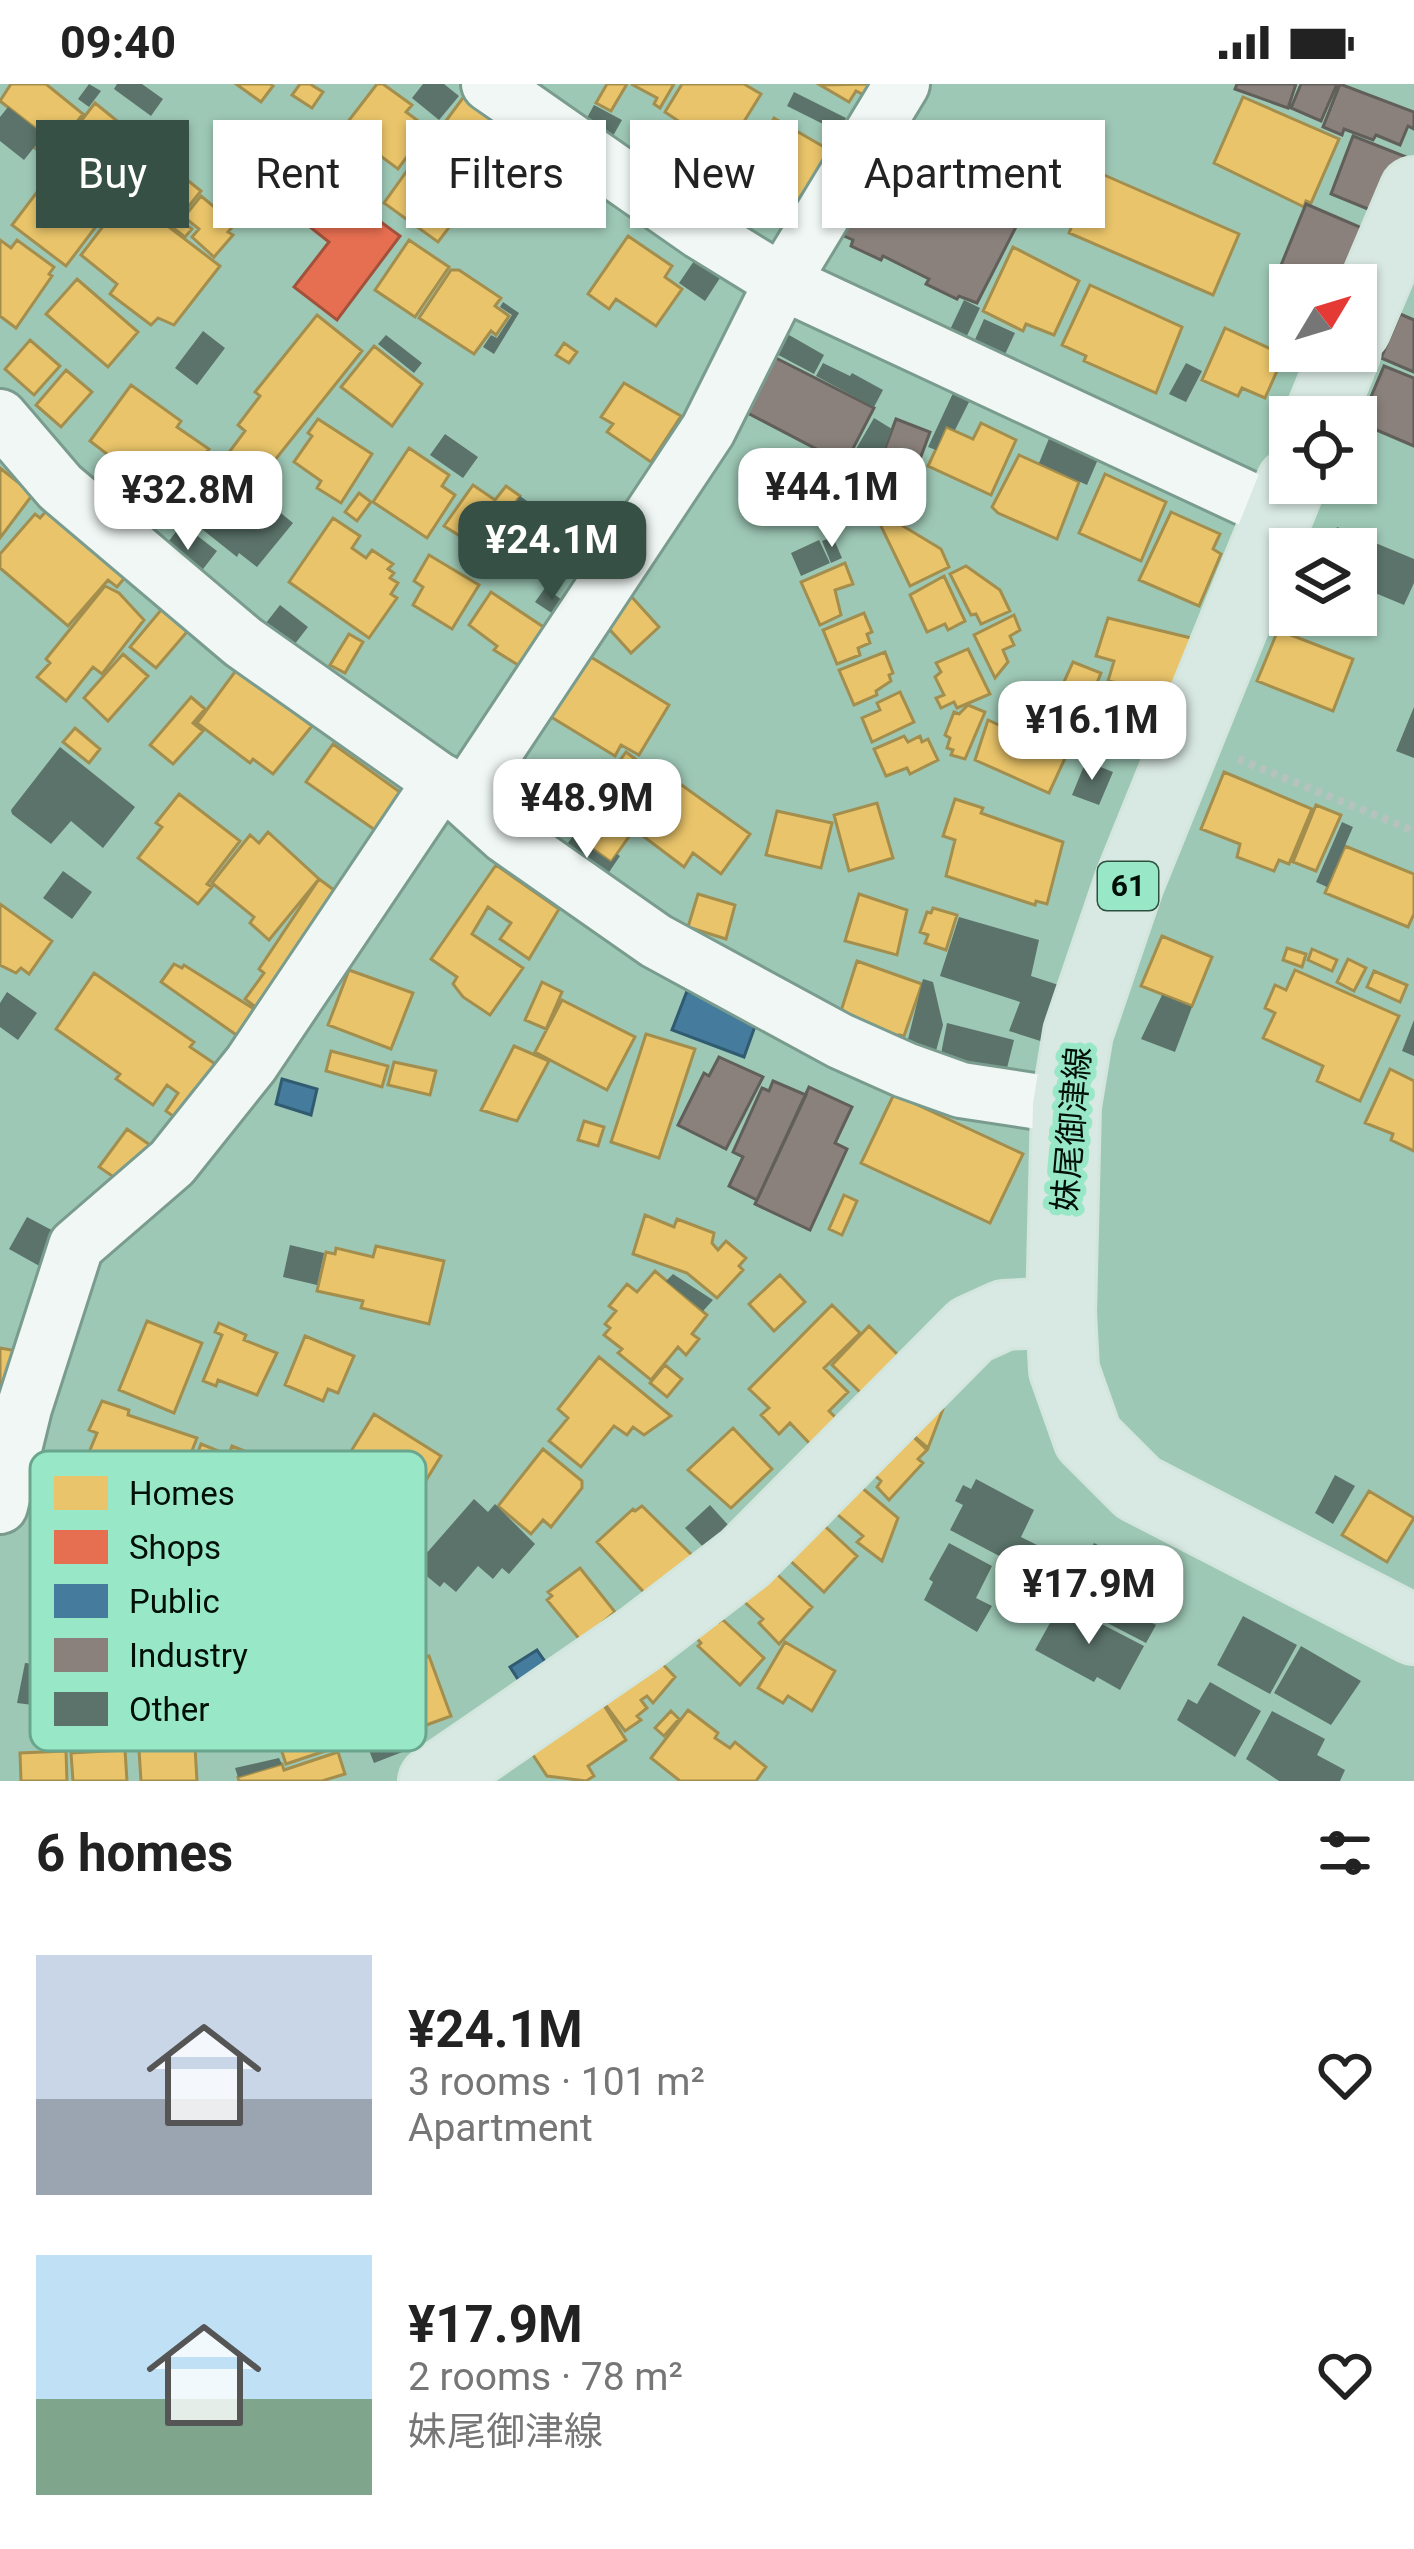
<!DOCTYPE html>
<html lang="en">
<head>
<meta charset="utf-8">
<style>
	:root { --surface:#fff; --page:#f2f2f2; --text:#222; --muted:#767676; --accent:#375045 }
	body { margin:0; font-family:Roboto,"Noto Sans JP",sans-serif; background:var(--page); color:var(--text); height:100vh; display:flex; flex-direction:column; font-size:45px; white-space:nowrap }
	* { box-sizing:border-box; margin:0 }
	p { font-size:39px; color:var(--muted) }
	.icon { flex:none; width:66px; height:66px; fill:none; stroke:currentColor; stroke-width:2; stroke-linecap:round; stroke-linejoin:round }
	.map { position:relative; height:1697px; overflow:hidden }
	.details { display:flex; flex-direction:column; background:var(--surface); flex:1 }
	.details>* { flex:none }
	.guide { position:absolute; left:36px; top:36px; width:1344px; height:108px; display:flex; gap:24px }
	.needle { width:78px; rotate:52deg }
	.controls { position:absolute; left:1269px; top:180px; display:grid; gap:24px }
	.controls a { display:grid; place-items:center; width:108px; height:108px; border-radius:0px; background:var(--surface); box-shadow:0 3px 9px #0004; font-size:60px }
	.price { position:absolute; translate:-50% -102px; padding:0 27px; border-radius:24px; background:#fff; color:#222; font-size:39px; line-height:78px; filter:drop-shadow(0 3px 6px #0008) }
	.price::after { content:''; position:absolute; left:50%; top:72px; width:36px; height:27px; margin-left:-18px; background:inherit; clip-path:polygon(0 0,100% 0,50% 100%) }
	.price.on { background:var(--accent); color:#fff }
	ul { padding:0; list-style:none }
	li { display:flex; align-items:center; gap:36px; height:300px; padding:0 36px }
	li span { display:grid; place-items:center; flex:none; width:336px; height:240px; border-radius:0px; color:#555 }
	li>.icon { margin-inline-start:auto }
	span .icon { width:144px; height:144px; fill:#fffc; stroke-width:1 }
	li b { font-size:51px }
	h2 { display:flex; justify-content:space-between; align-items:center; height:144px; padding:0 36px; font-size:51px }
	.chip { padding:0 42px; border-radius:0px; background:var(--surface); box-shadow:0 3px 9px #0004; font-size:42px; line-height:108px }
	.chip.on { background:var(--accent); color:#fff }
	.status { display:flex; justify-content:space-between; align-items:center; height:84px; padding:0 60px; background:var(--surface); direction:ltr }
	.status svg { height:33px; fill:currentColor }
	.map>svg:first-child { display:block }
</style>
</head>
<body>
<div class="status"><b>09:40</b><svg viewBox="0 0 49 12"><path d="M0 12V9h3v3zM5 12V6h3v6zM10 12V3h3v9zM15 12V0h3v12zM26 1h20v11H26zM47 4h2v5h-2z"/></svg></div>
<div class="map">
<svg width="1414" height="1697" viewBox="0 0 1414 1697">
	<rect width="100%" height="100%" fill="#9ec8b6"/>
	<path fill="#e9c46a" stroke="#a38e4d" stroke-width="3" d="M11 0H46L83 30 47 75 34 63 44 51 0 17Z
		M236 0H270L273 2 261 18Z
		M300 0H310L323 8 312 24 292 11Z
		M377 0H383L412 21 406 28 428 44 398 85 343 44Z
		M607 0H627L611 27 596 19Z
		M631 0H674L660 24 654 20 657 14Z
		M682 0H744L761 10 727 65 715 58 714 61 665 28Z
		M871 0 864 11 856 7 849 18 820 1Z
		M465 11 499 37 495 43 509 53 496 70 502 74 487 95 434 53Z
		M1243 13 1339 55 1311 119 1306 117 1304 123 1214 79Z
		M95 19 132 49 94 96 57 68Z
		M774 34 831 67 793 133 764 117 768 111 734 92 757 51 764 54Z
		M160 74 201 107 180 133 158 115 152 122 133 107Z
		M414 77 444 97 438 107 463 125 438 158 384 119Z
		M1095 87 1239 150 1213 211 1069 149Z
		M50 91 104 132 66 182 12 141Z
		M127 111 220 182 174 241 158 234 151 241 110 210 117 200 81 171Z
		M201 112 235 140 228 148 233 151 214 173 192 153 199 145 184 133Z
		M158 118 192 145 185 153 151 127Z
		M628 152 672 182 665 193 682 205 656 242 616 215 609 225 588 210Z
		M0 156 11 164 17 156 54 183 49 190 52 192 16 244 0 232Z
		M409 156 449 183 415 233 375 206Z
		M1013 163 1079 197 1054 251 1026 240 1023 247 983 227Z
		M451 186H459L501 214 495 222 509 232 496 251 491 247 474 270 419 234Z
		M77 195 138 248 108 283 46 230Z
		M1090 201 1182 243 1156 309 1084 277 1086 272 1062 261Z
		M317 231 362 267 259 396 227 371 245 347 238 341 260 312 255 308Z
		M1225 244 1284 271 1265 314 1242 304 1238 312 1202 296Z
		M30 256 60 282 34 311 5 285Z
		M564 259 577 268 569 279 556 271Z
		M374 262 422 300 392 342 341 303Z
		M66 286 92 308 61 343 36 321Z
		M624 299 681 332 651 378 607 348 613 340 601 333Z
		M131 301 181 337 177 343 209 365 166 423 124 392 129 387 90 357Z
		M318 335 372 370 341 419 317 404 321 397 294 378 312 352 308 349Z
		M981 339 1016 356 991 411 928 382 946 343 973 355Z
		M409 364 449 391 442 402 455 411 427 454 373 418Z
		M1019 371 1079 398 1057 455 998 429 992 423Z
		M0 384 33 410 0 454Z
		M1105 390 1166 418 1141 477 1079 449Z
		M473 401 495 416 506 402 520 412 484 467 444 442Z
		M359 409 371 418 357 437 345 428Z
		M50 423 127 491 117 503 108 496 68 542 0 484V470L35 430 40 434Z
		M543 425 591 456 566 492 520 461Z
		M1171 428 1220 450 1213 465 1221 470 1199 522 1139 496Z
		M885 431 941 465 949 483 910 502 878 436Z
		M333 434 360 452 352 464 366 474 372 466 393 480 388 485 394 489 390 494 398 499 391 510 397 514 369 554 289 498Z
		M429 471 479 501 452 545 413 521 423 503 414 497Z
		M845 479 853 500 835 506 841 531 820 541 801 498Z
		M966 482 1000 506 1010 527 981 540 976 530 971 531 950 490Z
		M944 492 965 537 948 546 945 540 927 548 910 511Z
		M105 502 119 509 144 536 102 590 93 583 66 617 37 593 50 579 46 575Z
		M491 508 551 548 526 586 494 566 497 562 469 541Z
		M630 511 659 543 631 569 602 537Z
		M166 520 192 542 156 584 130 563Z
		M864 529 872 548 867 550 870 559 858 564 860 571 837 580 823 546Z
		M1014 531 1020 546 1010 552 1014 561 1003 566 1008 578 995 594 974 551Z
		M1108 534 1191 554 1190 560 1194 561 1168 634 1135 626 1141 604 1108 597 1114 577 1096 572Z
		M1278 546 1353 575 1333 627 1257 597Z
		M349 550 363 558 345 589 330 581Z
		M968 565 990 610 957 624 954 618 941 624 936 614 944 611 935 593 941 588 936 579Z
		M581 567 669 621 639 671 621 661 615 672 543 628Z
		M885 568 893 589 889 591 891 597 876 607 877 611 854 621 839 586Z
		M123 570 148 592 108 637 84 614Z
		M1073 578 1101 589 1088 621 1059 609Z
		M237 585 312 642 273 690 253 675 250 679 197 639Z
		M900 608 914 638 872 658 862 634 880 626 877 619Z
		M191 613 205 625 193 639 203 647 173 680 150 661Z
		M1049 614 1085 636 1072 655 1036 634Z
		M968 621 985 628 965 675 951 671 953 666 947 664 950 654 945 651 954 628 959 630Z
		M1007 623 1036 635 1032 642 1072 659 1049 709 975 676 988 636 999 641Z
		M75 644 100 665 89 679 63 658Z
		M904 652 908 658 920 652 922 658 928 655 938 676 910 690 907 684 886 692 874 665Z
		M333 660 411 716 385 753 306 698Z
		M626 668 667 699 611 778 569 748Z
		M1224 688 1312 725 1289 780 1279 776 1274 787 1237 773 1240 760 1201 745Z
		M676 697 750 750 721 790 693 769 684 783 639 749Z
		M179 710 240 757 207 800 212 803 198 820 138 774 162 743 156 739Z
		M955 715 983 724 981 729 1063 758 1047 820 1036 817 1035 821 946 792 955 756 943 752Z
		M877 719 893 774 849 787 834 731Z
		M1316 721 1341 731 1316 787 1293 778Z
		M777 727 832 739 821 784 766 771Z
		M268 748 319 795 269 856 250 839 254 833 212 799 250 751 259 759Z
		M1345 762 1414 790V830L1408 843 1325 809Z
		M496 781 559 825 529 875 500 855 511 839 488 823 472 850 523 884 490 931 463 913 453 900 457 893 431 875Z
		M319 795 338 809 265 930 245 915 264 889 259 885Z
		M698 810 735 821 726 855 688 843Z
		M859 810 907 826 897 871 845 857Z
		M0 820 52 857 29 890 21 884 16 889 0 881Z
		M933 824 957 831 946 866 925 859 928 851 920 848 927 828 931 829Z
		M1162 852 1212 873 1192 922 1141 902Z
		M1287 864 1306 870 1302 883 1283 876Z
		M1312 865 1337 876 1332 887 1308 876Z
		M1348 875 1366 884 1354 907 1337 898Z
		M857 877 922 900 904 952 899 951 896 957 879 952 881 945 840 930Z
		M174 880 182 884 184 881 262 930 245 957 161 898Z
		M349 886 413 909 391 965 328 941Z
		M1295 886 1399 932 1360 1017 1317 997 1323 982 1263 954 1275 929 1265 924 1275 901 1286 906Z
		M1374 887 1407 901 1400 918 1367 903Z
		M94 889 194 958 190 963 227 988 188 1043 166 1027 178 1009 167 1001 153 1021 116 995 120 990 56 945Z
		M542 898 562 908 546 945 525 936Z
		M562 916 635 953 607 1006 535 968Z
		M646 950 695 965 659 1074 611 1058Z
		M514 962 549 977 517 1037 481 1026Z
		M331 967 388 982 382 1003 326 987Z
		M394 978 436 987 430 1011 388 1001Z
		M1390 985 1414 997V1067L1391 1056 1393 1050 1365 1039Z
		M894 1010 1023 1070 990 1139 861 1079Z
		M584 1037 604 1043 598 1062 578 1056Z
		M127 1045 160 1068 124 1100 99 1083Z
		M844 1111 857 1117 842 1151 829 1145Z
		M645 1131 674 1143 677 1135 714 1149 712 1159 718 1166 726 1157 746 1174 739 1182 743 1186 717 1214 687 1189 633 1170Z
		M376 1162 444 1177 429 1240 361 1224 363 1217 317 1207 326 1168 335 1170 336 1164 373 1173Z
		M655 1187 707 1231 692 1250 699 1255 686 1271 678 1263 651 1296 618 1269 622 1265 604 1251 610 1244 605 1240 616 1227 609 1222 627 1200 637 1208Z
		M780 1191 805 1218 774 1247 749 1220Z
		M832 1221 860 1249 824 1284 848 1308 829 1327 839 1337 813 1363 790 1339 779 1350 761 1331 769 1324 749 1305Z
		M147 1237 202 1259 174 1329 119 1306Z
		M219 1239 246 1251 244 1256 277 1269 257 1311 218 1296 216 1302 203 1297 222 1251 215 1248Z
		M869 1242 900 1273 863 1311 832 1281Z
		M305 1252 354 1272 338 1309 328 1305 323 1317 285 1301Z
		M0 1264 22 1268 0 1327Z
		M599 1273 671 1332 644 1351 633 1343 627 1351 614 1342 581 1383 549 1357 568 1334 558 1325Z
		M665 1281 682 1295 667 1313 650 1299Z
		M930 1313 943 1325 928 1364 902 1342Z
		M102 1317 129 1326 128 1331 197 1354 170 1422 124 1407 129 1393 85 1378 97 1349 89 1346Z
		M374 1330 441 1372 407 1427 400 1422 392 1435 332 1398Z
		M902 1342 927 1366 918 1375 923 1379 889 1416 877 1403 881 1397 865 1382Z
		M733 1344 772 1385 731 1424 688 1386Z
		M201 1360 224 1369 209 1411 185 1402Z
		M232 1362 279 1381 266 1415 219 1396Z
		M543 1365 582 1397V1404L551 1443 543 1436 531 1450 498 1422Z
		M855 1398 898 1434 882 1477 857 1458 863 1452 832 1426Z
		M1369 1407 1414 1434 1387 1478 1342 1451Z
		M642 1422 696 1475 654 1519 597 1458 633 1425 635 1427Z
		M815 1433 857 1472 824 1508 782 1469Z
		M767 1481 812 1523 779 1560 759 1539 763 1535 739 1513Z
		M580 1484 615 1528 581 1557 547 1516 552 1512 548 1508Z
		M709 1529 719 1538 722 1535 764 1574 740 1601 698 1562 701 1559 689 1546Z
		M785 1558 835 1587 812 1627 788 1612 783 1619 758 1604Z
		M653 1570 675 1593 653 1619 647 1612 641 1616 647 1624 637 1632 641 1636 625 1647 598 1611Z
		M429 1572 451 1632 410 1647 404 1630 380 1639 363 1596Z
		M325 1577 352 1658 286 1680 259 1599Z
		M598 1612 626 1656 588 1682 594 1692 586 1697 547 1692 525 1659Z
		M688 1626 718 1649 715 1654 730 1664 735 1658 766 1683 756 1697H680L651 1674Z
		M671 1627 679 1635 664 1652 655 1644Z
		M195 1663 197 1697H141L139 1666Z
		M125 1666 127 1697H73L71 1669Z
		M66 1667 67 1697H21L20 1669Z
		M338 1668 345 1690 322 1697H239L238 1693 282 1680 284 1686Z"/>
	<path fill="#e76f51" stroke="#a2523b" stroke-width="3" d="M343 110 400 152 337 236 294 203 329 158 310 143 335 111 339 114Z"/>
	<path fill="#457b9d" stroke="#305b70" stroke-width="3" d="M687 907 758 934 744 973 672 946Z
		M282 995 317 1005 311 1031 276 1020Z
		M537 1566 553 1589 525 1606 510 1583Z"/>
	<path fill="#8a817c" stroke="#615f59" stroke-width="3" d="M1237 0H1296L1288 24 1235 5Z
		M1301 0H1337L1321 37 1291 24Z
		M1340 0 1414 28V45L1408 42 1400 61 1376 51 1373 56 1344 45 1342 51 1323 43Z
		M892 41 949 70 942 85 884 56Z
		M1353 52 1409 74 1385 132 1331 110Z
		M873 69 1017 141 977 219 959 212 957 215 926 200 929 195 883 172 881 176 851 162 853 156 833 147Z
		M1306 120 1369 147 1345 201H1300L1277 191Z
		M1400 230 1414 236V288L1381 274Z
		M768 270 874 324 845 380 740 325Z
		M1384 282 1414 294V362L1360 339Z
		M896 335 930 348 904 418 870 405Z
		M719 973 763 993 726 1065 678 1041 704 989 709 992Z
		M773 997 806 1011 757 1116 729 1102 743 1073 733 1068 762 1004 769 1007Z
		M809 1003 852 1023 835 1059 847 1065 810 1146 755 1120Z"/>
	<path fill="#5b736a" d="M89 0 101 7 89 23 78 15Z
		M117 0H142L163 15 151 32 114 5Z
		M423 0H444L459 12 439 36 412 14Z
		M794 8 846 34 839 48 787 22Z
		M594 21 622 36 609 59 582 43Z
		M8 23 44 51 24 76 0 57V33Z
		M517 50 539 64 526 84 504 70Z
		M725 68 738 74 716 122 703 116Z
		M459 75 481 91 472 103 451 87Z
		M989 84 1031 106 1021 125 978 104Z
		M731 100 762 117 746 144 716 127Z
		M696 174 722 191 705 217 679 199Z
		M964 216 980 224 964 258 948 250Z
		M503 218 519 229 494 270 483 263 491 251 497 254 512 231 500 223Z
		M984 235 1015 249 1000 281 970 267Z
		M203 247 225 264 197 301 175 284Z
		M782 247 824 271 814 290 771 267Z
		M386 251 422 279 414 289 378 260Z
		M823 279 850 292 852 289 883 306 874 323 816 292Z
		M1186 279 1202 287 1186 318 1169 310Z
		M954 307 971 314 955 346 946 342 936 366 928 363Z
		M874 334 892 345 869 405 842 389Z
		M445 350 478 373 463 394 430 371Z
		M1050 352 1099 373 1087 401 1039 379Z
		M227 386 256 409 261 402 282 418 276 425 293 439 257 483 239 469 237 473 188 434Z
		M520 412 537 424 502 478 484 467Z
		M182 440 217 467 193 498 158 471Z
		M1337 443 1414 475V499L1404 521 1356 501V465H1327Z
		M833 453 842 474 831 479 822 457Z
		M819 456 830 479 801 492 791 469Z
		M545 504 568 520 559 534 535 518Z
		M280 521 308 543 287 570 259 548Z
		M1414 623V674L1396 667Z
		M60 663 135 723 103 764 71 737 51 760 12 730 11 726Z
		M1086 677 1113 688 1099 721 1072 711Z
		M1342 738 1353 743 1327 803 1316 798Z
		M573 752 611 778 617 770 620 772 599 803 557 774Z
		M63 787 92 808 72 835 43 814Z
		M959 833 1039 856 1031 892 1074 906 1056 962 1009 947 1020 918 940 892Z
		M923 895 933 898 943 941 936 967 907 959Z
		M7 908 37 929 18 956 0 943V919Z
		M1162 911 1192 923 1175 968 1141 955Z
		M1414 936V972L1402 967Z
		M947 939 1014 956 1005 992 940 975Z
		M27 1133 61 1151 43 1184 9 1165Z
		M290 1161 324 1169 317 1201 283 1193Z
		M673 1190 713 1216 703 1227 666 1197Z
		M1335 1391 1355 1402 1333 1440 1315 1429Z
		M976 1395 1034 1426 1021 1453 1045 1465 1029 1495 1002 1481 1005 1475 950 1446 963 1421 955 1417 963 1401 971 1405Z
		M474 1415 488 1428 495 1420 535 1460 509 1490 502 1484 493 1495 478 1482 456 1508 444 1498 440 1503 418 1485V1479Z
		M710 1421 730 1443 706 1466 685 1444Z
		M949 1459 992 1482 976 1514 992 1522 977 1548 924 1516 933 1498 929 1495Z
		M1094 1459 1153 1489 1133 1529 1156 1541 1146 1559 1092 1531 1101 1512 1097 1510 1091 1522 1068 1510Z
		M1061 1519 1144 1562 1120 1606 1097 1593 1094 1598 1035 1566Z
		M1243 1532 1297 1561 1270 1610 1217 1581Z
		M1301 1562 1361 1597 1331 1641 1274 1609Z
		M25 1579 55 1582 49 1623 17 1619Z
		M1210 1598 1261 1627 1235 1673 1177 1636 1188 1615 1197 1620Z
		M1272 1627 1325 1655 1317 1671 1345 1686 1340 1697H1279L1246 1675Z
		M394 1639 405 1667 374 1679 363 1651Z
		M279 1674 282 1680 238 1693 235 1684Z"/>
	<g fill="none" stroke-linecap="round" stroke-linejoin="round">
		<defs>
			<path id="minor" d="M489 0 701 148 782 198 1278 429
				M0 333 60 403 243 558 464 714 506 752 656 857 840 957 905 986 961 1006 1066 1022
				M464 714 708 346 782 198 902 0
				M0 1422 24 1324 76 1162 172 1079 251 980 441 697"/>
			<path id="major" d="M1356 244 1414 107
				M1319 333 1346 267
				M1291 399 1129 799 1078 949 1066 1022 1061 1228 1064 1286 1088 1354 1138 1404 1414 1546
				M433 1697 641 1554 745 1474 971 1246 1004 1231 1061 1228"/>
		</defs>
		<use href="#minor" stroke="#7a9c8e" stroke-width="60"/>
		<use href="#major" stroke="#d3e6de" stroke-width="72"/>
		<path stroke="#b6c2bd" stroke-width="8" stroke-dasharray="6 6" stroke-linecap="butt" d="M1238 675 1414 747"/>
		<use href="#minor" stroke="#f0f7f4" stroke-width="54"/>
		<use href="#major" stroke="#d8e8e2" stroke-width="66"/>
	</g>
	<g text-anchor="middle" stroke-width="12" stroke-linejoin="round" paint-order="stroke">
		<rect fill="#98e7c7" stroke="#2e5041" stroke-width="3" x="1098" y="778" width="60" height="48" rx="9"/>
		<g font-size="30" font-weight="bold" fill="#001008">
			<text x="1128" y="812">61</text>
		</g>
		<g font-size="33" fill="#001008" stroke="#98e7c7">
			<text transform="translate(1071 1045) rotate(-85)" y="12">妹尾御津線</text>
		</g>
	</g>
	<rect x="30" y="1367" width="396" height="300" rx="18" fill="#98e7c7" stroke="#6aa68e" stroke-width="3"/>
	<rect x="54" y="1392" width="54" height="34" fill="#e9c46a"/>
	<rect x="54" y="1446" width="54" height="34" fill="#e76f51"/>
	<rect x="54" y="1500" width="54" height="34" fill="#457b9d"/>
	<rect x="54" y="1554" width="54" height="34" fill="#8a817c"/>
	<rect x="54" y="1608" width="54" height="34" fill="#5b736a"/>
	<g font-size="33" fill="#001008">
		<text x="129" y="1421">Homes</text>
		<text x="129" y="1475">Shops</text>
		<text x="129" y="1529">Public</text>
		<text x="129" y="1583">Industry</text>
		<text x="129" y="1637">Other</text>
	</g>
</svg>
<div class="controls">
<a><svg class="needle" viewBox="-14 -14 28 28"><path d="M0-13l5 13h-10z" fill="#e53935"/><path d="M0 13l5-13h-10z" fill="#767676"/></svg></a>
<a><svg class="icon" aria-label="locate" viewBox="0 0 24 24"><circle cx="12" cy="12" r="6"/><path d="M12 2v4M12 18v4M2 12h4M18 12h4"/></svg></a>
<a><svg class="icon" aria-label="layers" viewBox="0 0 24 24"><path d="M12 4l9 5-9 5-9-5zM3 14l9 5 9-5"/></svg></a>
</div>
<b class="price" style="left:832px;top:466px">¥44.1M</b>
<b class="price" style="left:188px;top:469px">¥32.8M</b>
<b class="price on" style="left:552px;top:519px">¥24.1M</b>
<b class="price" style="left:1092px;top:699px">¥16.1M</b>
<b class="price" style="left:587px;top:777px">¥48.9M</b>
<b class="price" style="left:1089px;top:1563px">¥17.9M</b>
<div class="guide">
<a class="chip on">Buy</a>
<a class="chip">Rent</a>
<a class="chip">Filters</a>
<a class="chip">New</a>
<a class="chip">Apartment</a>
</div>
</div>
<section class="details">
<h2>6 homes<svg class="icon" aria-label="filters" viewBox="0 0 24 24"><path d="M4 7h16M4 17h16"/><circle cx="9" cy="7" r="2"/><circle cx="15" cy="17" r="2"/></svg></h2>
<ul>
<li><span style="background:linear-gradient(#c9d6e8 60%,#9aa5b1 0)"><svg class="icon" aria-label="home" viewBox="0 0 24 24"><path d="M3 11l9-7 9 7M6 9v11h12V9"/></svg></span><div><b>¥24.1M</b><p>3 rooms · 101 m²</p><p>Apartment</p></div><svg class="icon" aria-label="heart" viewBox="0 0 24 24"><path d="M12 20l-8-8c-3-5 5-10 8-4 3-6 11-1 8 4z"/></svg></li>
<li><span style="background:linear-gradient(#bfe0f5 60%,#7fa58c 0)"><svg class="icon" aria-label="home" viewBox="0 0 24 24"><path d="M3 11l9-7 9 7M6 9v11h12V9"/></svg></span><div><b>¥17.9M</b><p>2 rooms · 78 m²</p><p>妹尾御津線</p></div><svg class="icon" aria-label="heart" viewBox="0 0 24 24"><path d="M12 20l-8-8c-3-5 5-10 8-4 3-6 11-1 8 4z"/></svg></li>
</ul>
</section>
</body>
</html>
